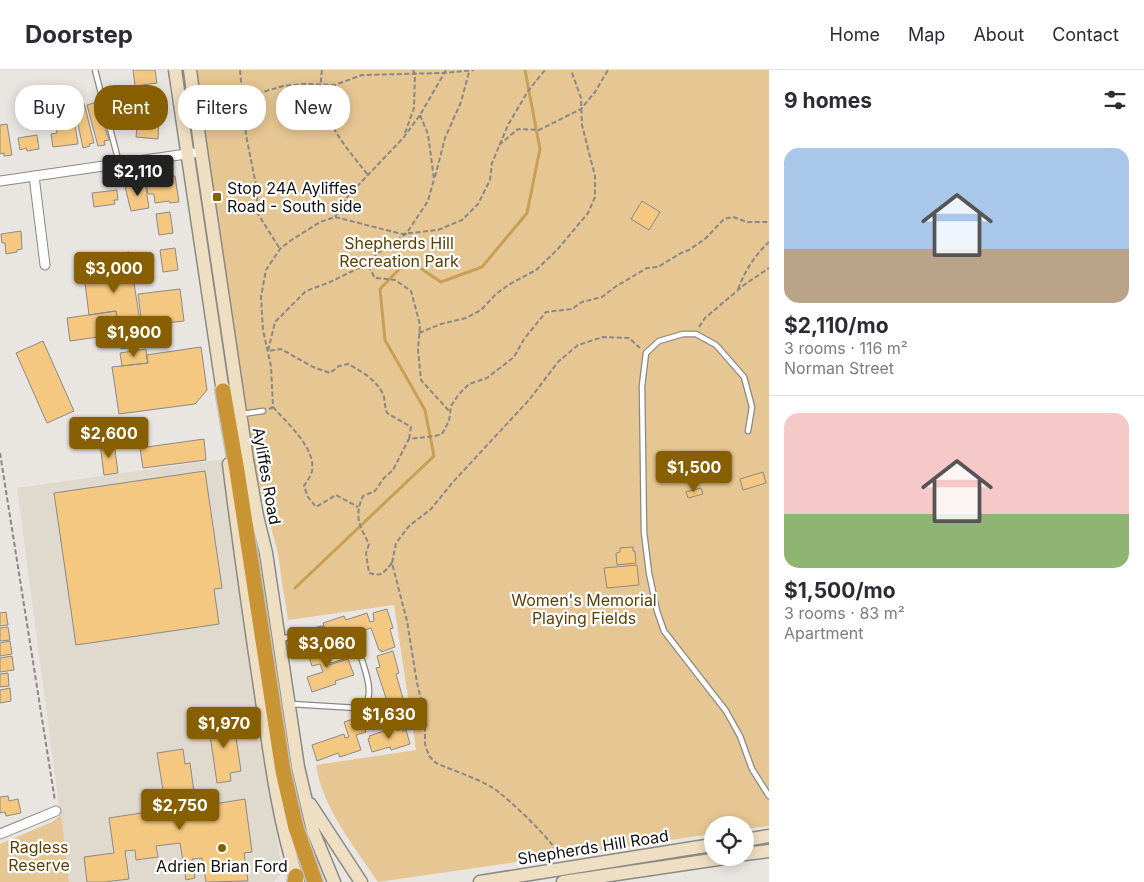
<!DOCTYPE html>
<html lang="en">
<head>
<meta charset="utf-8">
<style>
	:root { --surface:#fff; --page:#f2f2f3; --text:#2b2b33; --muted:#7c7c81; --line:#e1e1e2; --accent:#885f00 }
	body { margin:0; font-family:Inter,sans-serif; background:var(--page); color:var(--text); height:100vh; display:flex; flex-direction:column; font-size:19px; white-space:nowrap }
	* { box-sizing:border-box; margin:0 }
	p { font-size:16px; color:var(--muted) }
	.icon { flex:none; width:28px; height:28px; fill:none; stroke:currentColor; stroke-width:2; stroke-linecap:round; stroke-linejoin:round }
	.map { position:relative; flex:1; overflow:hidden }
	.details { display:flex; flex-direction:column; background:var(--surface); width:375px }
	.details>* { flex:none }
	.banner { position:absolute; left:15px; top:15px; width:475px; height:45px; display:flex; gap:10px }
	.fabs { position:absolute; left:704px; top:746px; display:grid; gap:10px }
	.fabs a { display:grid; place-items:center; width:50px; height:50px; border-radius:50%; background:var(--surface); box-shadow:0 2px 12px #0003; font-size:25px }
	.price { position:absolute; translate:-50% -42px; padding:0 11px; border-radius:5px; background:var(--accent); color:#fff; font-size:16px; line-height:32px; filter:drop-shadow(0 1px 2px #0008) }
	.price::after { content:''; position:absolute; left:50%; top:30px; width:15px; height:11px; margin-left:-8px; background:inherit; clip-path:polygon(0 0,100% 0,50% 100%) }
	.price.active { background:#222; color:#fff }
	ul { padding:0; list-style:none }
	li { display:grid; align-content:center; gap:10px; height:265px; padding:0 15px }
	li+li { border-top:1px solid var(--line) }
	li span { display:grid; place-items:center; height:155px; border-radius:15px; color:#555 }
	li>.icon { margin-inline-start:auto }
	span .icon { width:90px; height:90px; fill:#fffc; stroke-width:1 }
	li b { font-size:21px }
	h2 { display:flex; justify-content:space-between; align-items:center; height:60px; padding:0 15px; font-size:21px }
	.chip { padding:0 18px; border-radius:20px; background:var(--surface); box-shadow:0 2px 12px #0003; font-size:18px; line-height:45px }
	.chip.active { background:var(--accent); color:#fff }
	header { display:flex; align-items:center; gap:30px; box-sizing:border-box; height:70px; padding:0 25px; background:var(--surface); border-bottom:1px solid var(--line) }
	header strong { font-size:24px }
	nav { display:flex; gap:28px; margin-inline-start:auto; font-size:18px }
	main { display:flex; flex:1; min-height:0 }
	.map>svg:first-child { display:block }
</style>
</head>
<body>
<header>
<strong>Doorstep</strong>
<nav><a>Home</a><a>Map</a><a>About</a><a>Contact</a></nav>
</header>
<main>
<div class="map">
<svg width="769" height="812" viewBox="0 0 769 812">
	<rect width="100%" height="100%" fill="#e9e6e2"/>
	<path fill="#e0d9ce" d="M223 389 282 802 274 812H69L17 418Z"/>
	<path fill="#e6c693" d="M190 0H769V756L745 759V755H712V764L378 812C354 776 323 739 316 695L416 680 394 535 288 550 277 479 240 345Z
		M61 745 69 812H0V774L52 752Z"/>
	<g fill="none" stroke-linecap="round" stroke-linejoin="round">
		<path stroke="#c99f57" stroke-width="3" d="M295 518 434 386 425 340 385 270 380 219 408 190 441 212 482 197 527 143 540 79 525 0"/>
	</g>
	<path fill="#f4c880" stroke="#8c8986" d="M133 0H155L157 13 135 16Z
		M156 17 159 39 137 42 134 20Z
		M97 32 109 70 104 71 105 75 98 76 87 35Z
		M84 33 94 73 89 74 90 76 83 78 74 36Z
		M138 45 159 47 158 69 136 67Z
		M7 54 12 85 4 86V83L0 84V55Z
		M75 55 78 74 53 77 51 64 57 63 56 58Z
		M37 65 39 79 27 81 26 78 20 80 18 68Z
		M175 106 179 132 170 133 169 131 155 133 154 124H148L146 112 155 111 154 108Z
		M145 112 149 138 131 141 125 117 137 115V113Z
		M117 120 118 130H114L115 134 94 137 92 123Z
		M642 131 660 142 649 160 631 149Z
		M170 142 173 163 159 165 156 144Z
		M21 161 22 179 17 180V182L6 184 5 173H2L1 164Z
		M175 178 178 200 163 202 160 180Z
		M129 182 144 276 121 279 116 241 89 245 82 189Z
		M180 219 184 251 166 253 167 261 148 263 146 254 142 255 138 224Z
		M116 241 119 264 70 271 67 248Z
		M43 271 74 341 47 353 16 283Z
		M201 277 207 320 195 334 119 344 112 297 148 293 146 285Z
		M146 279 148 293 122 296 120 283Z
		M204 369 206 390 143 398 140 378Z
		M114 372 118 403 104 405 100 374Z
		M205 401 222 518 214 519 219 554 76 575 54 423Z
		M763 402 766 413 743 420 740 409Z
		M701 418 703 424 688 428 686 422Z
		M633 477V481H635L636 493 617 495 616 483 620 482V478Z
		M637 495 639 515 607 518 604 498Z
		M387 539 393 558 390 559 395 577 381 582V580H379L371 558 339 569 338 565 328 568 323 553 344 546 346 550 367 543 370 552 374 551 373 543Z
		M6 542 8 555 0 556V543Z
		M8 557 10 570 0 571V558Z
		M10 571 12 584 0 586V573Z
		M320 575H323L329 595 348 589 354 605 335 611 336 614 312 622 307 607 323 602 320 594 312 596 306 579Z
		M393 581 399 603 396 604 404 632 389 637 376 598 380 597 377 586Z
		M12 586 14 600 0 602V588Z
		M8 603 9 616 0 617V604Z
		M10 618 11 631 0 633V620Z
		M363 646 367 659 365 660 366 662 356 665 361 680 340 687 338 683 317 691 312 675 344 664 345 668 349 667 344 652Z
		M233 647 241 701 230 703 231 711 217 713 208 651Z
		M396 657 397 661 402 659 403 661 406 660 410 674 391 680 390 677 372 682 368 669 370 668 369 666Z
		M183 679 185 694 190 693 196 737 245 729 252 782 244 783 248 811 206 812 202 788 192 789 195 808 186 810 180 773 156 776 158 787 136 790 135 780 125 781 129 809 105 812H87L84 787 114 783 109 748 166 739 157 683Z
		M8 726 9 731 18 729 21 743 6 746 5 742 0 743V727Z"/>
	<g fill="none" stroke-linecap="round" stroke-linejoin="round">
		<defs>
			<path id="lane" d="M95 0 119 93
				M242 344 263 341
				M748 361 752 337 744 307 716 275 696 264H683L659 271 646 283 642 316 644 462 649 503 657 541 664 561 726 641 740 666 752 699 769 726
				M281 569 322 559 331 590 359 581C363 594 376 625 364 635 362 636 359 637 357 638L291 634
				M365 634 372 653 399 645"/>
			<path id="street" d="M34 106 45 195
				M0 111 193 83
				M0 764 56 741"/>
			<path id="secondary" d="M175 0 224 329
				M190 0 200 74 247 390 257 446 266 483 298 697 313 761 334 812
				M229 394C239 473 250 551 262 630 271 692 279 752 298 812
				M310 734 361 812
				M745 770 769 766
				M745 784 769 781
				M480 812 712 775
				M563 812 725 788"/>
			<path id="highway" d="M223 321 237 401 283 701 296 758 315 812
				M295 812 296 806"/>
		</defs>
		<use href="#lane" stroke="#8b8985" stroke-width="7"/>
		<use href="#street" stroke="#8b8985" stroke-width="11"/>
		<use href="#secondary" stroke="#8b8985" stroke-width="15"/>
		<use href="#highway" stroke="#c1c1c1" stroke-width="18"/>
		<path stroke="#8a8886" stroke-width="2" stroke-dasharray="5 2.5" stroke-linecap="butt" d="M240 0 246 65 256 115 258 144 280 179
			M322 0C315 44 343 73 368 105
			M205 20 256 24 283 16 305 14 335 15 362 5 444 3 474 0
			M420 45 428 64 434 109 428 131 406 164 378 183 367 194 375 208 395 210 411 221 420 255 418 280 421 310 450 342
			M405 63 414 38 415 4 413 0
			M499 75 518 59 539 60 581 39 595 22 608 0
			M435 107 445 68 461 32 469 2
			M335 147 348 126 404 67 420 45 446 0
			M367 194 330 212 306 221 275 252 268 281 281 279 313 297 330 303 339 296 348 294C361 301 379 311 384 327 385 333 385 338 387 343L411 357 409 369
			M738 219C745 201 754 186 769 172
			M699 257 705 248 744 215 769 198
			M419 263 441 254 466 248 481 240 496 224 510 214 536 200 557 180 588 143 595 127V106L582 55 581 28 571 0
			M273 337C287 353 316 378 312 401 311 406 307 411 304 416L308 427 316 437 336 425 358 437
			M269 339 273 337 271 296 263 260 261 227 266 200 280 179 290 171 320 152 335 147 402 164 438 160 462 150 478 134 490 110 492 93 508 55 528 21 545 0
			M0 383 55 731
			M392 493C383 503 382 507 369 503L366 483 369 474C359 455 354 446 363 426L375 421 384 408 393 400 409 369 435 366 442 364 449 351 451 336 459 324 469 314 487 308 514 287 524 269 546 242 572 239 582 232 602 227 615 217 647 198 658 197 681 183 689 180 706 168 724 149 733 147 747 152H769
			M560 788C558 775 506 726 493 718 477 708 454 701 436 693L429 686 425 674V646L417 613 407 551 392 493 396 473 409 456 431 439 453 412 529 330 558 292 578 275 603 267 629 268 640 278"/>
		<use href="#lane" stroke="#fff" stroke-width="4.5"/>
		<use href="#street" stroke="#fff" stroke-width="9"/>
		<use href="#secondary" stroke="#efdfc2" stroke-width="12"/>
		<use href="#highway" stroke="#c99534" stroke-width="15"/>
	</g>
	<g fill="#885f00" stroke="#fff" stroke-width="2">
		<rect x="212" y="122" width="10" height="10" rx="2.5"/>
		<circle cx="222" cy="778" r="5"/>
	</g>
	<g text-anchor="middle" stroke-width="4.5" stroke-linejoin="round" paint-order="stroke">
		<g font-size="16" fill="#11100f" stroke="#fff" text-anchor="start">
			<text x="227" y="124">Stop 24A Ayliffes<tspan x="227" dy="18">Road - South side</tspan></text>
			<text x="222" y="802" text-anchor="middle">Adrien Brian Ford</text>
		</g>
		<g font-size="16" fill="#5c4003" stroke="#fff">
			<text x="399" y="179">Shepherds Hill<tspan x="399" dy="18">Recreation Park</tspan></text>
			<text x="584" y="536">Women's Memorial<tspan x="584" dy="18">Playing Fields</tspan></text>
			<text x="39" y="783">Ragless<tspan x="39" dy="18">Reserve</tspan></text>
		</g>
		<g font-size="16" fill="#11100f" stroke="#fff">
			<text transform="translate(267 406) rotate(80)" y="6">Ayliffes Road</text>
			<text transform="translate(593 777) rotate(-9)" y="6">Shepherds Hill Road</text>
		</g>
	</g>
</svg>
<div class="fabs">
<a><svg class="icon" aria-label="locate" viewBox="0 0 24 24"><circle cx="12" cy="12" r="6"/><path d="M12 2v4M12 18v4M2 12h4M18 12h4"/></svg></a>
</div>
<b class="price active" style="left:138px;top:127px">$2,110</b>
<b class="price" style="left:114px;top:224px">$3,000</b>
<b class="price" style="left:134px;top:288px">$1,900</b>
<b class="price" style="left:109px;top:389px">$2,600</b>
<b class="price" style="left:694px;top:423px">$1,500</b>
<b class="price" style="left:327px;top:599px">$3,060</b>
<b class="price" style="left:389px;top:670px">$1,630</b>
<b class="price" style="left:224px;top:679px">$1,970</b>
<b class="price" style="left:180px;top:761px">$2,750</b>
<div class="banner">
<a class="chip">Buy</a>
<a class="chip active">Rent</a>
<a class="chip">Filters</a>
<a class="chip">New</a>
</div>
</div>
<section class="details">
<h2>9 homes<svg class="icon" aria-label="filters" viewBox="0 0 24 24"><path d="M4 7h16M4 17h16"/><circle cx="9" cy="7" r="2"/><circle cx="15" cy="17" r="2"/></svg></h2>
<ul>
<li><span style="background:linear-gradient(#a9c7e8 65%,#b9a48a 0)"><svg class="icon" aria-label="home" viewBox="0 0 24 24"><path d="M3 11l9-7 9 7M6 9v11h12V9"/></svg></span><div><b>$2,110/mo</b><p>3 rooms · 116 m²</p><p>Norman Street</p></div></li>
<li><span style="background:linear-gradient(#f6c9c9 65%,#8fb573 0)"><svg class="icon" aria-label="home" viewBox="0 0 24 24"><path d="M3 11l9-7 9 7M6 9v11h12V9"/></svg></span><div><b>$1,500/mo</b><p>3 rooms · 83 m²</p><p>Apartment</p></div></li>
</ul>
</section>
</main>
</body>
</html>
